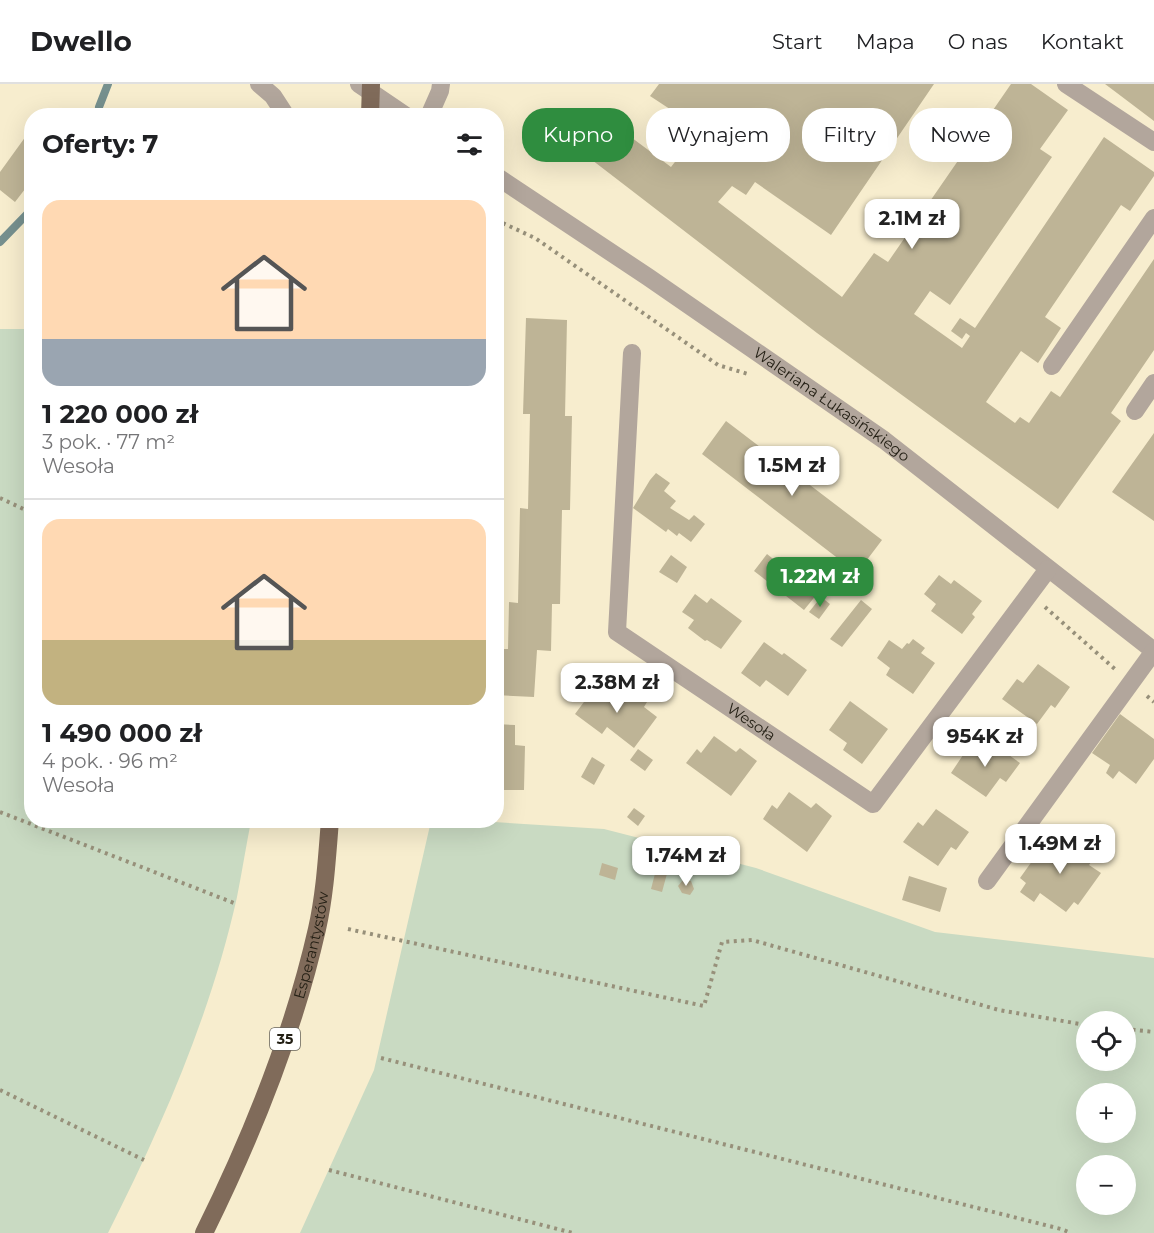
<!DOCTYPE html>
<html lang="pl">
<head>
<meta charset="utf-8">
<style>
	:root { --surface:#fff; --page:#f2f2f2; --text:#202124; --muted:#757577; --line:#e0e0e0; --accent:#2f8d3f }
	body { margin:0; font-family:Montserrat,sans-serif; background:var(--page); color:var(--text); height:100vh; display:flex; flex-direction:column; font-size:22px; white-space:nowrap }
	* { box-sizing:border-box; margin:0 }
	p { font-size:20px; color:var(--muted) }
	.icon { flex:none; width:33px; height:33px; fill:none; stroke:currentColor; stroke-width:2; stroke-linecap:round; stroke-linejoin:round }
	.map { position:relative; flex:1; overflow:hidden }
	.details { position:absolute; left:24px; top:24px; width:480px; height:720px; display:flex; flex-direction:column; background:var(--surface); border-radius:24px; box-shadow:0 6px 24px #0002 }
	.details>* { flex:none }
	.top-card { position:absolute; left:522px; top:24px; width:542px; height:54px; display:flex; gap:12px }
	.buttons { position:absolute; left:1076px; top:927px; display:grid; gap:12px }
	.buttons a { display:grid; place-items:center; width:60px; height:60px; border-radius:50%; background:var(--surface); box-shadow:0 6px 24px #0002; font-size:30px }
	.price { position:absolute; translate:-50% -51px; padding:0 14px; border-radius:12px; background:#fff; color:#222; font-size:20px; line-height:39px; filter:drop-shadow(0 2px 3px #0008) }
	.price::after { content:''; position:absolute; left:50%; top:36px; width:18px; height:14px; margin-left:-9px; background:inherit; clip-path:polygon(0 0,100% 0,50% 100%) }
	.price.selected { background:var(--accent); color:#fff }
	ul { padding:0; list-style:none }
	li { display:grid; align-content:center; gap:12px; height:318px; padding:0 18px }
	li+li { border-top:2px solid var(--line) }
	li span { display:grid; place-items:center; height:186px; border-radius:18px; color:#555 }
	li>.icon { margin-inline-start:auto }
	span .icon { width:108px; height:108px; fill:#fffc; stroke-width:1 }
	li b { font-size:26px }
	h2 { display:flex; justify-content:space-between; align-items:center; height:72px; padding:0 18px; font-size:26px }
	.pill { padding:0 21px; border-radius:24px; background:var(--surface); box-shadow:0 6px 24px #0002; font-size:21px; line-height:54px }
	.pill.selected { background:var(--accent); color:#fff }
	header { display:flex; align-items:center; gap:36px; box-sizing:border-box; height:84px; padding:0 30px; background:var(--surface); border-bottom:2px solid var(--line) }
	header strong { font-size:28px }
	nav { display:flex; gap:33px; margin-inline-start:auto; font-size:21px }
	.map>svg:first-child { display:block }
</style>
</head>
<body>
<header>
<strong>Dwello</strong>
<nav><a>Start</a><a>Mapa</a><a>O nas</a><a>Kontakt</a></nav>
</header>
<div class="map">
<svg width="1154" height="1149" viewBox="0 0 1154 1149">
	<rect width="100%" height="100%" fill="#f7edce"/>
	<path fill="#c9dac2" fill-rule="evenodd" d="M0 245H31L32 736 251 737C246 762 242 788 237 813 211 930 162 1042 108 1149H0Z
		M431 737H478L604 745 756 784 935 848 1154 874V1149H300L374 986ZM1086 938H1125V976H1086ZM1086 1010H1125V1048H1086ZM1086 1082H1125V1120H1086Z"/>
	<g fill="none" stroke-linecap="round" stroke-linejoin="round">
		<path stroke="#76908e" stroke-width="8" d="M99 23 108 0
			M0 158 32 125"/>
	</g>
	<path fill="#beb496" d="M659 0H934L831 151 755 98 746 111 732 102 718 118 842 213 874 169 888 178 1011 0H1031L1068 26 1040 65 1052 73 950 221 930 207 914 230 962 264 970 252 966 249 962 255 951 247 960 234 975 244 1104 53 1154 88V92L1130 127 1121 121 1045 233 1061 244 1038 279 1021 267 986 318 1015 339 1020 333 1029 339 1051 307 1060 313 1154 175V266L1111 329 1121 337 1058 425 817 249 579 66 604 33 671 83 692 56 674 43 682 33 650 12Z
		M1105 0H1154V37L1117 9Z
		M26 52 32 56V96L15 118 0 106V88Z
		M526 234 567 236 565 332H572L570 426H562L560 520H552L551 567 537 566 534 613 496 611V565H508L509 518 518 519 520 424 528 425 530 330H523Z
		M726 337 882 456 857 489 702 370Z
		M1154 349V437L1112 408Z
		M656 389 670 399 664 407 676 417 670 424 689 436 694 431 705 440 691 458 679 449 677 452 668 445 666 448 633 424 650 396Z
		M767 470 817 510 804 526 754 487Z
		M671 471 687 483 677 499 659 488Z
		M939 491 951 500 954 496 982 517 972 530 975 533 962 550 931 527 936 520 924 510Z
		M695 510 707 519 711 514 742 537 721 565 707 556 705 557 688 544 694 536 682 528Z
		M821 513 830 520 819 535 809 528Z
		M861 516 872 525 842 563 830 555Z
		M913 555 925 564 921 569 935 579 913 610 886 591 890 584 877 574 889 556 902 565 907 559 909 560Z
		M764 558 782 571 784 569 807 586 788 612 766 596 760 603 741 589Z
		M1038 580 1070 603 1055 624 1051 621 1037 640 1002 615 1017 595 1023 599Z
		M601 595 626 615 629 612 631 614 635 609 647 618 644 623 657 633 634 664 607 643 602 650 575 630Z
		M850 617 888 645 862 680 843 666 847 659 829 646Z
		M1120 630 1154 655V675L1136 700 1119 687 1113 695 1106 689 1110 681 1092 669Z
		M496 640 515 641V661L525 662 524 706H496Z
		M714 652 736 668 740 664 757 677 731 712 686 679 697 665 701 669Z
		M985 654 1020 679 1006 698 1000 694 986 713 951 689 965 668 972 672Z
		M638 665 653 676 645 687 630 676Z
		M592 673 605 681 594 701 581 693Z
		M789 708 811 724 816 719 832 732 807 768 763 735 772 721 777 725Z
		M634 724 645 732 638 742 627 733Z
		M936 725 969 748 956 766 951 763 938 782 903 758 918 738 923 742Z
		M1050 752 1071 767 1076 761 1094 774 1089 781 1101 789 1078 821 1074 818 1066 828 1040 809 1034 818 1020 808 1026 799 1020 794Z
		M602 779 618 784 615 796 599 791Z
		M657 782 668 786 662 808 651 805Z
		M909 792 947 804 940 828 902 816Z
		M683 796 691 797 694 805 690 811 682 809 678 802Z"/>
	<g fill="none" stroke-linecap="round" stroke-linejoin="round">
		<path stroke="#97907a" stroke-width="4" stroke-dasharray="3 4.5" stroke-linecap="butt" d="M496 136 535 154 718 281 748 290
			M0 414 32 429
			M1045 523 1116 586
			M1147 612 1154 618
			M0 728 234 819
			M348 845 704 922 722 858 752 856 999 926 1086 941
			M1125 945 1154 948
			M381 974 1061 1145 1071 1149
			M0 1006 144 1076
			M329 1086 573 1149"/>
		<g stroke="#b2a69c" stroke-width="18">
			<path d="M259 0 273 12 286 32"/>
			<path d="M359 0 406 32"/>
			<path d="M1066 0 1154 58"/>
			<path d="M429 32 440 7 441 0"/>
			<path id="s1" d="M496 92 648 193 884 356 1154 567"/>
			<path id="s2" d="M632 269 617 548 873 720 1048 485"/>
			<path d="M1052 282 1154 134"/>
			<path d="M1135 327 1154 299"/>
			<path d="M987 797 1154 567"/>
		</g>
		<g stroke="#806b5a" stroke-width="18">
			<path d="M370 32 371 0"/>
			<path id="s3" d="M204 1149C252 1052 293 951 317 845 325 810 327 773 330 736"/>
		</g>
	</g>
	<g text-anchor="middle" stroke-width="6" stroke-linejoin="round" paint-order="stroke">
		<rect fill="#fff" stroke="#65625a" stroke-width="1.5" x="270" y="944" width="30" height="22" rx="4.5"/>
		<g font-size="14" font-weight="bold" fill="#231f14">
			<text x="285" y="960">35</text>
		</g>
		<g font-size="15" fill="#231f14" stroke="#fff">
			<text dy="5" stroke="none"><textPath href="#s1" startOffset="406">Waleriana Łukasińskiego</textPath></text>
			<text dy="5" stroke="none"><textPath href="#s2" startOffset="441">Wesoła</textPath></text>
			<text dy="5" stroke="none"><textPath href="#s3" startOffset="308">Esperantystów</textPath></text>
		</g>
	</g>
</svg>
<div class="buttons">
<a><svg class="icon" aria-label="locate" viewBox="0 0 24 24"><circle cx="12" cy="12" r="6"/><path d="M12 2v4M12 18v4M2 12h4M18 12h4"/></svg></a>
<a>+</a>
<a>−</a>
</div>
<b class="price" style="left:912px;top:166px">2.1M zł</b>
<b class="price" style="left:792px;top:413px">1.5M zł</b>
<b class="price selected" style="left:820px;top:524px">1.22M zł</b>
<b class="price" style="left:617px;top:630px">2.38M zł</b>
<b class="price" style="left:985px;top:684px">954K zł</b>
<b class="price" style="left:1060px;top:791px">1.49M zł</b>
<b class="price" style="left:686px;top:803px">1.74M zł</b>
<div class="top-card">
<a class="pill selected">Kupno</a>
<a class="pill">Wynajem</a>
<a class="pill">Filtry</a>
<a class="pill">Nowe</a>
</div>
<section class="details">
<h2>Oferty: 7<svg class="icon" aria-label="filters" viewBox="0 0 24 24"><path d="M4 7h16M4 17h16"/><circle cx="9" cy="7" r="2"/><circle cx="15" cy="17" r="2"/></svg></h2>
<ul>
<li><span style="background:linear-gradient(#ffd9b3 75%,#9aa5b1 0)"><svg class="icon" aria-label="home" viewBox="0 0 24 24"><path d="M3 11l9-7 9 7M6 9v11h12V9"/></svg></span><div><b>1 220 000 zł</b><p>3 pok. · 77 m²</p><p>Wesoła</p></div></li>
<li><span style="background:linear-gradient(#ffd9b3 65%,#c2b280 0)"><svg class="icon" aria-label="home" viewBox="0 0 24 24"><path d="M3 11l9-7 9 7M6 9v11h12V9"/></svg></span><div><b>1 490 000 zł</b><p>4 pok. · 96 m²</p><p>Wesoła</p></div></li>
</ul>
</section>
</div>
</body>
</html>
